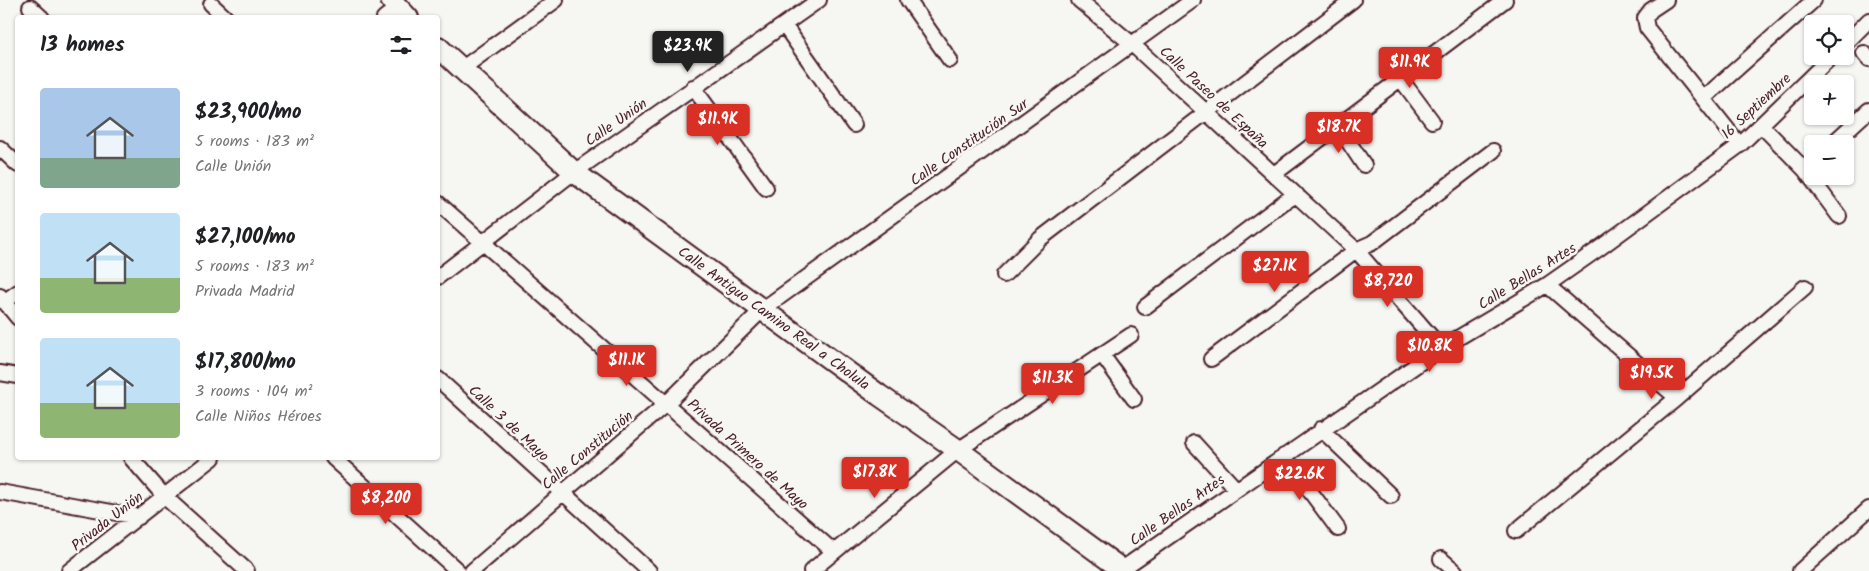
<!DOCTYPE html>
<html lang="en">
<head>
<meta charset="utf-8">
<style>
	:root { --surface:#fff; --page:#f2f2f2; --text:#202124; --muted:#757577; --accent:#d93025 }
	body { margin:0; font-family:Kalam,sans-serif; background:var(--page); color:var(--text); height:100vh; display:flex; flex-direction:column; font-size:19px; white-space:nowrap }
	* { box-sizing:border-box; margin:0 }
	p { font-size:16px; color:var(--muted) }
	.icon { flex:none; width:28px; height:28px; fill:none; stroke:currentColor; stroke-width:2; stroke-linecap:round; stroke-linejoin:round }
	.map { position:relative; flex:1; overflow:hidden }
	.details { position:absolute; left:15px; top:15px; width:425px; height:445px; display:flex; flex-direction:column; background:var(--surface); border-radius:5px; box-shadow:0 1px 4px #0004 }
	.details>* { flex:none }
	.buttons { position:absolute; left:1804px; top:15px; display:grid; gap:10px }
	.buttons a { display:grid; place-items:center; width:50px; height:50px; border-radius:5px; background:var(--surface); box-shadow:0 1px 4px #0004; font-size:25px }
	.price { position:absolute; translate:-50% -42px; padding:0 11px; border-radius:5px; background:var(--accent); color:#fff; font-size:16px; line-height:32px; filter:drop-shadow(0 1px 2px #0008) }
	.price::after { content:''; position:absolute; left:50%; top:30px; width:15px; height:11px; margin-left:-8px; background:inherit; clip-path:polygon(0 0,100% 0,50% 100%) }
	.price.current { background:#222; color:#fff }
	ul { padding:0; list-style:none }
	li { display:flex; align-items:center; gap:15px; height:125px; padding:0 25px }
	li span { display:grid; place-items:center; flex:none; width:140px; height:100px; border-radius:5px; color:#555 }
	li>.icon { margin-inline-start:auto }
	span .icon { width:60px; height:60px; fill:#fffc; stroke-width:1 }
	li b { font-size:21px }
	h2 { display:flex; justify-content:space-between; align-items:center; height:60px; padding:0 25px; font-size:21px }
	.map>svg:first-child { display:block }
</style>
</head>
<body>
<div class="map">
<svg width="1869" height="571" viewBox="0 0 1869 571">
	<rect width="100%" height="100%" fill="#f6f6f2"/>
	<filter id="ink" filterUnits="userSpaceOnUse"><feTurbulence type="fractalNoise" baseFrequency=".02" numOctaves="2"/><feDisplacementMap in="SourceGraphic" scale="10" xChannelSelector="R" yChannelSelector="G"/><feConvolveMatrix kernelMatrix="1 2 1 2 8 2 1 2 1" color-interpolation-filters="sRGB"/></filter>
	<g filter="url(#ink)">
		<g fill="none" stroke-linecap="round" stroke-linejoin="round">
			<defs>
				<path id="street" d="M908 0 950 60
					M1079 0 1132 44 1356 250 1441 348
					M1666 0 1651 10 1645 18 1647 28 1740 145
					M211 4 226 18
					M30 7 42 18
					M384 18 398 7
					M784 25 854 125
					M1845 44 1869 20
					M1864 53 1869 59
					M460 70 556 0
					M1400 78 1432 121
					M693 87 766 188
					M1704 98 1814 0
					M1761 125 1805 170 1839 216
					M1338 126 1364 165
					M1832 144 1869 110
					M0 148 18 165
					M1274 174 1505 0
					M438 203 834 552
					M1004 275 1040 239 1353 0
					M438 277 574 172 819 0
					M1547 285 1677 398
					M0 296 18 318
					M4 302 18 292
					M1145 307 1284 202 1297 195
					M1103 356 1134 399
					M1211 359 1356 250 1372 243 1493 151
					M0 373 18 376
					M438 379 649 571
					M1321 429 1391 496
					M1194 443 1235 488
					M1284 456 1338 529
					M131 458 165 497 247 571
					M333 458 458 571
					M0 492 139 517
					M1516 531 1677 398 1805 287
					M1441 559 1455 571
					M1122 569 1441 348 1547 285 1597 250 1740 145 1832 56
					M69 571 213 458
					M472 571 667 403 763 309 1193 0
					M811 571 958 450 1131 335
					M1800 571 1869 509"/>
				<path id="secondary" d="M391 0 408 18
					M438 47 574 172 879 395 958 450 1124 571"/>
			</defs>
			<use href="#street" stroke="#4a1f2b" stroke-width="18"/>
			<use href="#secondary" stroke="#4a1f2b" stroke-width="24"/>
			<use href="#street" stroke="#f6f6f2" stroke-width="14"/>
			<use href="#secondary" stroke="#f6f6f2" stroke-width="20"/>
		</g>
	</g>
	<g text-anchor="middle" stroke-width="5" stroke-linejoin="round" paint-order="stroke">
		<g font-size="15" fill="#4a1f2b" stroke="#f6f6f2">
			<text transform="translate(1214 97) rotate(43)" y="5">Calle Paseo de España</text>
			<text transform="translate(1756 106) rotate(-43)" y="5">16 Septiembre</text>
			<text transform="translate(616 122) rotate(-35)" y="5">Calle Unión</text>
			<text transform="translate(969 142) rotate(-35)" y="5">Calle Constitución Sur</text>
			<text transform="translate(1527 276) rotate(-32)" y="5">Calle Bellas Artes</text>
			<text transform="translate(774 318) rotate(36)" y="5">Calle Antiguo Camino Real a Cholula</text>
			<text transform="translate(509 423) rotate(43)" y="5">Calle 3 de Mayo</text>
			<text transform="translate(587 450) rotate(-40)" y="5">Calle Constitución</text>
			<text transform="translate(748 454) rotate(42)" y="5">Privada Primero de Mayo</text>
			<text transform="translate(1177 510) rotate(-35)" y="5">Calle Bellas Artes</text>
			<text transform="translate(107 521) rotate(-38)" y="5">Privada Unión</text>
		</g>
	</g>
</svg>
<div class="buttons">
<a><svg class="icon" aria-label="locate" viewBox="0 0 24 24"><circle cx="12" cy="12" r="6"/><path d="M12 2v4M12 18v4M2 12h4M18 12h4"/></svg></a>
<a>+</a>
<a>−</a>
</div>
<b class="price current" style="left:688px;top:73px">$23.9K</b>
<b class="price" style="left:1410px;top:89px">$11.9K</b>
<b class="price" style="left:718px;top:146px">$11.9K</b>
<b class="price" style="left:1339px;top:154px">$18.7K</b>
<b class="price" style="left:1275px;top:293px">$27.1K</b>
<b class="price" style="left:1388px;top:308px">$8,720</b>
<b class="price" style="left:1430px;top:373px">$10.8K</b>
<b class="price" style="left:627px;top:387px">$11.1K</b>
<b class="price" style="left:1652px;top:400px">$19.5K</b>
<b class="price" style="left:1053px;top:405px">$11.3K</b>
<b class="price" style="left:875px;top:499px">$17.8K</b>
<b class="price" style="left:1300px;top:501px">$22.6K</b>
<b class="price" style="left:386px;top:525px">$8,200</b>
<section class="details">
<h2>13 homes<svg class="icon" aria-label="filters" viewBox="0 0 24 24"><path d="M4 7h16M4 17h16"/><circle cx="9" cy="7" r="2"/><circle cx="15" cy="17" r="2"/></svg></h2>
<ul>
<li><span style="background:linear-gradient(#a9c7e8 70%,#7fa58c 0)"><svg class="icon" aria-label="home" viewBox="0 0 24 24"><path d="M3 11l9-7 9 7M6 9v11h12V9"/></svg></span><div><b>$23,900/mo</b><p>5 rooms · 183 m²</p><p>Calle Unión</p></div></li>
<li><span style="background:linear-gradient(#bfe0f5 65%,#8fb573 0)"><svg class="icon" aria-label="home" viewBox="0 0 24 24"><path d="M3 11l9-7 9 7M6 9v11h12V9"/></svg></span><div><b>$27,100/mo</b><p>5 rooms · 183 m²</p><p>Privada Madrid</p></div></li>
<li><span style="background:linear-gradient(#bfe0f5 65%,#8fb573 0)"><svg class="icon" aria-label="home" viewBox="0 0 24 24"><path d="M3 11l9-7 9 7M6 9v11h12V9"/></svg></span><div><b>$17,800/mo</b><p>3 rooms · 104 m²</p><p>Calle Niños Héroes</p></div></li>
</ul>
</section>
</div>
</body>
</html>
